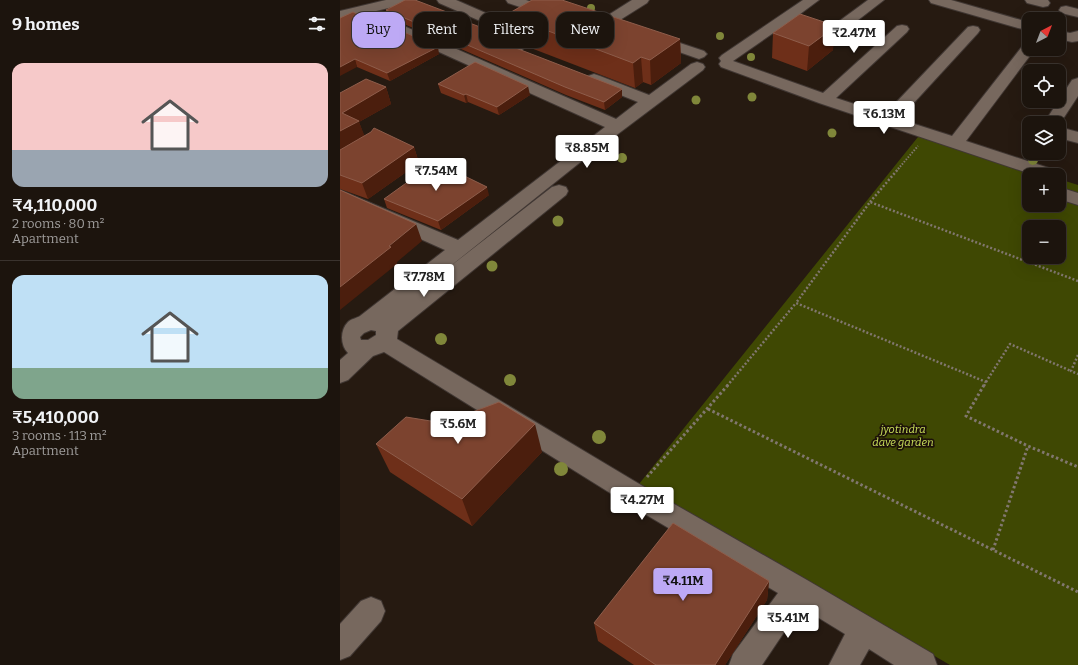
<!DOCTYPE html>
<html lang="en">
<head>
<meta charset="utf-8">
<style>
	:root { --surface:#1c140d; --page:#29211b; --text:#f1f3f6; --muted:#a09e9d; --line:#3a332e; --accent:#bda9f5 }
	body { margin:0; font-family:Bitter,serif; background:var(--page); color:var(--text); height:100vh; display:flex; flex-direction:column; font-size:15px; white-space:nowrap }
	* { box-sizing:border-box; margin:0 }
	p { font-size:13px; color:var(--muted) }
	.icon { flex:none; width:22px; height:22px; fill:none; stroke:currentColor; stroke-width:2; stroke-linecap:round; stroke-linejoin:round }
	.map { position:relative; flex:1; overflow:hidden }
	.drawer { display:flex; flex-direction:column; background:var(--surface); width:340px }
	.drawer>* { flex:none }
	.hud { position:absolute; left:12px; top:12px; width:380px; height:36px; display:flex; gap:8px }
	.needle { width:26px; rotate:42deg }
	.tools { position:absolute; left:682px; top:12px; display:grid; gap:8px }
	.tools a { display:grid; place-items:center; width:44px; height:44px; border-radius:8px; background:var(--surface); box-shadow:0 4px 16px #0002,0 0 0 1px var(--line); font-size:20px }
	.price { position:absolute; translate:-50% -34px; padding:0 9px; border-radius:4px; background:#fff; color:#222; font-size:13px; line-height:26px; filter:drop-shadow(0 1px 2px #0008) }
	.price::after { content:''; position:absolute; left:50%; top:24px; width:12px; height:9px; margin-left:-6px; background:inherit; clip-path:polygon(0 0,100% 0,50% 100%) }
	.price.selected { background:var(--accent); color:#111 }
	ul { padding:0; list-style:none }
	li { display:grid; align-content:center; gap:8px; height:212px; padding:0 12px }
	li+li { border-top:1px solid var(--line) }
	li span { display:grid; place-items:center; height:124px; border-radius:12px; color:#555 }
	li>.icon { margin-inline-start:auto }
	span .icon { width:72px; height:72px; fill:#fffc; stroke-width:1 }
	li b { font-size:17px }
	h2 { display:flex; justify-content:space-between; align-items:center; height:48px; padding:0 12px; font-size:17px }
	.pill { padding:0 14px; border-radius:12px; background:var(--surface); box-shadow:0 4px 16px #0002,0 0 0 1px var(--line); font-size:14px; line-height:36px }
	.pill.selected { background:var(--accent); color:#111 }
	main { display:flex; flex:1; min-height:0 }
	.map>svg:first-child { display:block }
</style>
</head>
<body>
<main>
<section class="drawer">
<h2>9 homes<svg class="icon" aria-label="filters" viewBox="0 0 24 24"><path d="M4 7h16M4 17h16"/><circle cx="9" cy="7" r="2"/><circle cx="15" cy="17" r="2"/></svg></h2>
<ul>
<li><span style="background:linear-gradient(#f6c9c9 70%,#9aa5b1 0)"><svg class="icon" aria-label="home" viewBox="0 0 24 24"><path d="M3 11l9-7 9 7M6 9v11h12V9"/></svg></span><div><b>₹4,110,000</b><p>2 rooms · 80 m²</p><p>Apartment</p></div></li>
<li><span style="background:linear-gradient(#bfe0f5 75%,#7fa58c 0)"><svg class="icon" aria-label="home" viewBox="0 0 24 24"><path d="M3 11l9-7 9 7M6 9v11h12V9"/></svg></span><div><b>₹5,410,000</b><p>3 rooms · 113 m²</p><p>Apartment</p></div></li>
</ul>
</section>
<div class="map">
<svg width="738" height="665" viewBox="0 0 738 665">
	<rect width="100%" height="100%" fill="#261a11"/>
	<path fill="#3f4803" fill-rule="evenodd" d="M582 132 709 175H689V205H719V179L738 185V665H610L299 484ZM689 227H719V257H689Z"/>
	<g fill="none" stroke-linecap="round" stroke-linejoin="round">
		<defs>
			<path id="minor" d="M46 0H71L69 3 32 12 276 119 298 102 248 82 246 79 248 76 254 74 260 76 309 95 351 64 357 62 363 64 365 67 363 70 238 164 103 272 212 187 219 185 226 187 228 191 226 195 58 331 57 339 301 485 467 580 593 654 597 665H554L529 649 520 665H489L505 634 461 607 422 665H389L393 654 438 593 283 501 44 352 33 356 8 380 0 383V360L8 353C0 345 0 330 8 322 11 319 17 318 20 316L105 250 0 203V190L118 240 265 127 17 15 0 19V11ZM31 330 36 331V335L28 340H21L20 337 24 333Z
				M97 0H116L164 21 183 8 168 3 166 0H186L209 8 211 11 209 14 204 15 196 13 159 36 181 45 184 48 181 51 176 53 171 51 147 42 142 36 154 27 99 3Z
				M292 0H309L307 3 272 25 267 26 262 25 260 22 262 19Z
				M463 0H479L448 23 483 33 528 0H544L491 41C474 45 455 35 439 29L393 61 483 93 557 26 562 25 567 26 569 29 567 32 496 98 545 114 628 27 633 26 638 27 640 30 638 33 559 119 612 136 684 44 689 42V49H695L626 141 718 171 721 175 719 178V175H694L479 103 381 67 379 64 381 61 379 58 382 55Z
				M589 0H611L688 22 689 27 683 29 678 28 591 3Z
				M685 0H708L710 3 708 6 703 7 687 3Z
				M726 6 738 9V17L721 13 719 10 721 7Z
				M719 31 730 33 738 31V41L732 42 719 39Z
				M313 34 364 51 367 54 364 57 359 59 308 41 306 38 308 35Z
				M738 78V96L719 125V123H704L732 80Z
				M719 127 738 132V143L719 138Z
				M719 187 738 193V205L719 199Z
				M31 597 41 601 45 611 41 621 10 656 0 660V624L21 601Z"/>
		</defs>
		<use href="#minor" stroke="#403733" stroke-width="2"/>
		<path stroke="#81776f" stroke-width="2" stroke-dasharray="1.5 1.5" stroke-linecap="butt" d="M558 169 578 146"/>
		<path stroke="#81776f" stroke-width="2.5" stroke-dasharray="2 2" stroke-linecap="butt" d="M530 202 559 168
			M738 355 731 371 738 374
			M646 382 670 344 731 371
			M387 386 456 303
			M644 386 646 382 456 303 530 202 738 281"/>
		<path stroke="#81776f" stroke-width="3" stroke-dasharray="2.5 2.5" stroke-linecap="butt" d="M644 385 626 416 688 446 738 467
			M368 409 738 592
			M307 477 388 385
			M653 550 688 446"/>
		<use href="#minor" fill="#77685e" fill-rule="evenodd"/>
	</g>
	<g fill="#80873a">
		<circle cx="251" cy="8" r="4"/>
		<circle cx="380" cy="36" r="4"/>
		<circle cx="411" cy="57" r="4"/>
		<circle cx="412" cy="97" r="4.5"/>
		<circle cx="356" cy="100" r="4.5"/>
		<circle cx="492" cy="133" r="4.5"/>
		<circle cx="282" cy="158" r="5"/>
		<circle cx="693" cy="160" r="5"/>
		<circle cx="218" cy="221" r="5.5"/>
		<circle cx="152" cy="266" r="5.5"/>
		<circle cx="101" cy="339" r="6"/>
		<circle cx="170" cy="380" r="6"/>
		<circle cx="259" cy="437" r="7"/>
		<circle cx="221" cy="469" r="7"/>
	</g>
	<path fill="#6e2f19" d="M46 10 113 17 140 27 142 35 282 97 265 110 226 95 48 17Z
		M166 15 340 39 341 63 311 85 303 82 295 88 170 40Z
		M0 18 99 54 50 81 17 67Z
		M433 33 493 50 467 71 432 58Z
		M98 84 190 95 159 115 128 102 126 103 101 93Z
		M46 87 51 104 19 122 24 136 74 147 79 163 28 199 0 189V93Z
		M149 195 101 230 47 208 44 199Z
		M103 423 202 452 132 526 50 472 36 444Z
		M429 581 427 600 385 665H294L258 641 254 623Z"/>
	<path fill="#4b1e0d" d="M496 26 493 50 467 71 469 46Z
		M340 39 341 63 311 85 310 60Z
		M98 47 99 54 50 81 47 73Z
		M301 57 303 82 295 88 293 63Z
		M15 59 17 67 0 76V67Z
		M188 86 190 95 159 115 157 107Z
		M46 87 51 104 19 122 25 137 0 151V131L2 113Z
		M282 89V97L265 110 264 102Z
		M126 94 128 102 126 103 124 95Z
		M74 147 79 163 28 199 22 183Z
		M147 187 149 195 101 230 98 221Z
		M76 224 82 241 57 262V264L0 310V287Z
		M195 424 202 452 132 526 122 499Z
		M429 581 427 600 385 665H375Z"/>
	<path fill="#7c432f" stroke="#8e5d4b" d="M65 0H75L112 14 109 15 140 27 139 31 142 35 282 89 264 102 225 87 46 10Z
		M192 0H222L340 39 310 60 301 57 293 63 166 15Z
		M13 12 28 19 32 18 98 47 47 73 15 59 0 67V18Z
		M460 14 496 26 469 46 433 33Z
		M135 62 188 86 157 107 126 94 124 95 98 84Z
		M26 79 46 87 2 113 19 121 0 131V93Z
		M34 128 74 147 22 183 0 175V150L31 132Z
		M94 163 96 164 98 163 147 187 98 221 44 199Z
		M0 190 76 224 49 246 51 247 0 287Z
		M159 402 195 424 122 499 36 444 66 417 103 423Z
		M333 523 429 581 375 665H316L254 623Z"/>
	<g text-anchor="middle" stroke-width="3.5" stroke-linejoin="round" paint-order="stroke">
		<g font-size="11" font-style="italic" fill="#cae05b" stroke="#1c1109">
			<text x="563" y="433">jyotindra<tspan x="563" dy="13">dave garden</tspan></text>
		</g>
	</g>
</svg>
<div class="tools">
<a><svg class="needle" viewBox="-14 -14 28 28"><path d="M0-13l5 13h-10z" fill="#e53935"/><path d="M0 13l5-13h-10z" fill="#a09e9d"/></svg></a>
<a><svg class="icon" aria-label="locate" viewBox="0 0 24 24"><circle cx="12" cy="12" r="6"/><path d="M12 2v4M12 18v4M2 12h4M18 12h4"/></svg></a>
<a><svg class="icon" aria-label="layers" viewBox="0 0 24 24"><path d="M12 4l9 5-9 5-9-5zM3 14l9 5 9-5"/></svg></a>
<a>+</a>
<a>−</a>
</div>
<b class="price" style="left:514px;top:54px">₹2.47M</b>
<b class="price" style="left:544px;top:135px">₹6.13M</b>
<b class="price" style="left:247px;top:169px">₹8.85M</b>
<b class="price" style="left:96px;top:192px">₹7.54M</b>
<b class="price" style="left:84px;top:298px">₹7.78M</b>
<b class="price" style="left:118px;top:445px">₹5.6M</b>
<b class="price" style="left:302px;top:521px">₹4.27M</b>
<b class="price selected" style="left:343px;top:602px">₹4.11M</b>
<b class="price" style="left:448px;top:639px">₹5.41M</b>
<div class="hud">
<a class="pill selected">Buy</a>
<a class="pill">Rent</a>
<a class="pill">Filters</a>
<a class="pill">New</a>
</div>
</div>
</main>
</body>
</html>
